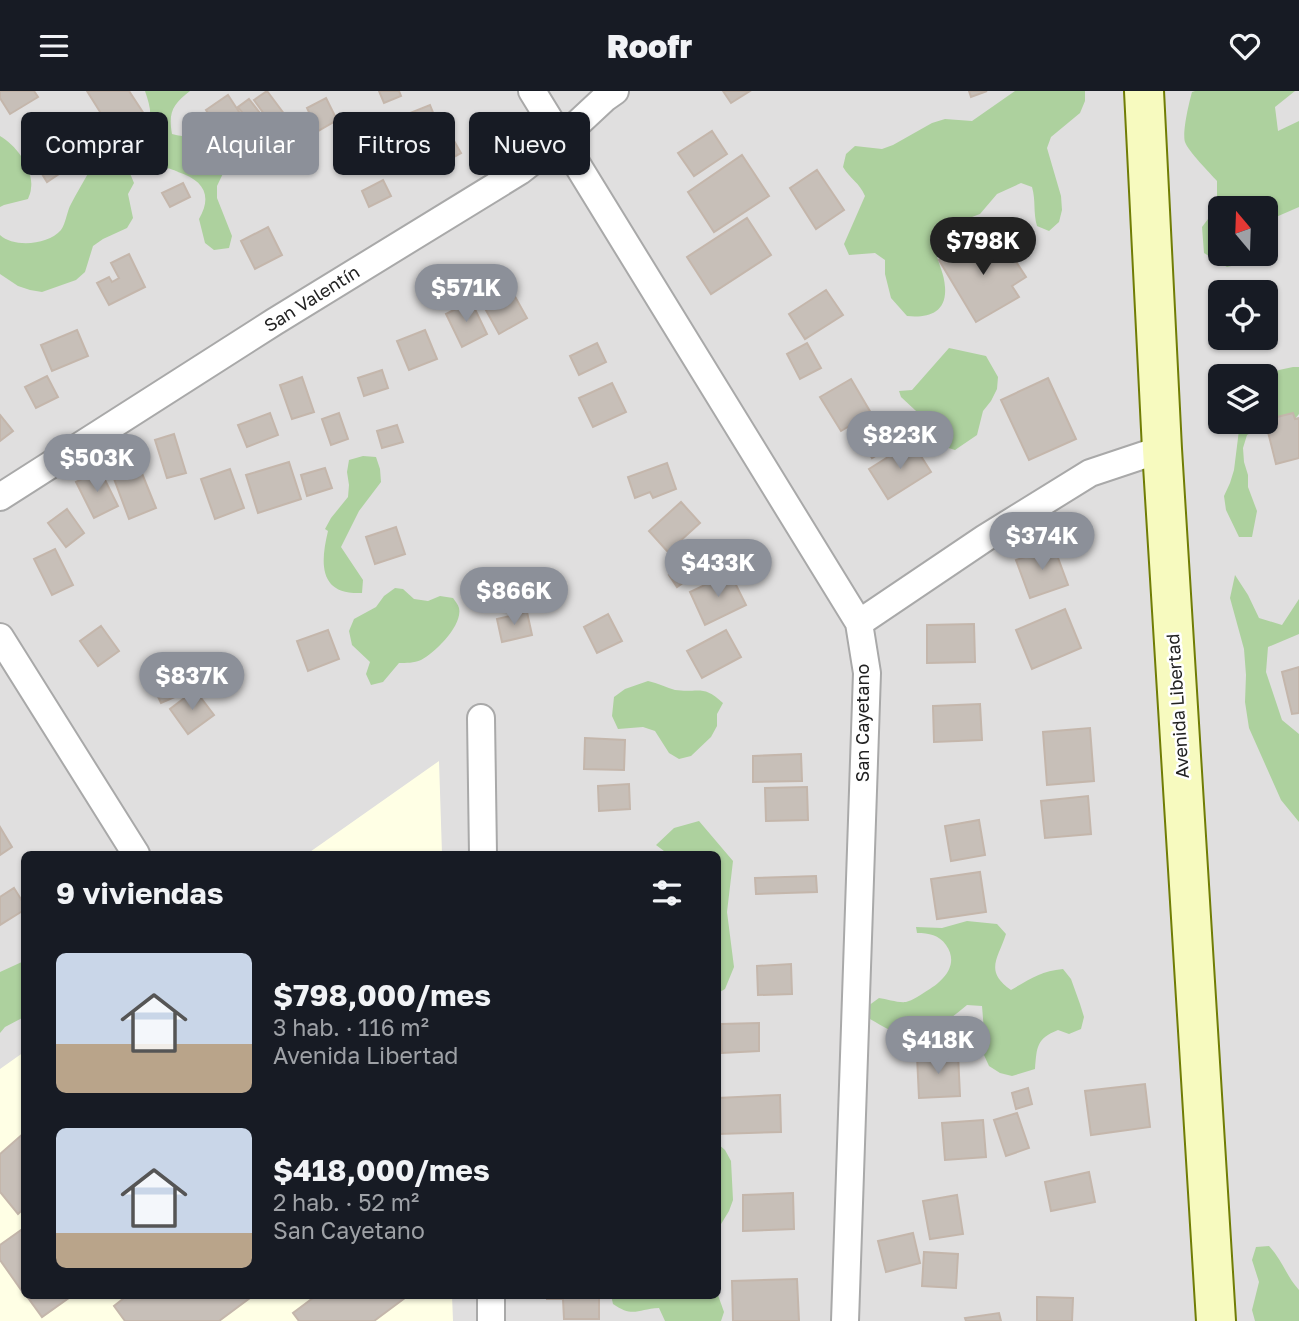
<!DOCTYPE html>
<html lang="es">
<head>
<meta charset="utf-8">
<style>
	:root { --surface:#171b24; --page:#242831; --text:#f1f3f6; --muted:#9ea1a6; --accent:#8c9099 }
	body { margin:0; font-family:"Golos Text",sans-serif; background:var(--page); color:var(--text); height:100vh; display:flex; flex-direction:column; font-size:26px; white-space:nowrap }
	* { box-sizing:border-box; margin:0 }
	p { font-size:23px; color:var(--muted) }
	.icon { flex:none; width:38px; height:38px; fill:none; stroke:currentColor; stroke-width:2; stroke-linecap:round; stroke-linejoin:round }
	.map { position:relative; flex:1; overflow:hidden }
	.side { position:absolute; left:21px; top:760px; width:700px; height:448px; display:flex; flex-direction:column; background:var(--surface); border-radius:10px; box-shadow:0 2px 5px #0004 }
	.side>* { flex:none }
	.guide { position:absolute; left:21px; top:21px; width:700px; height:63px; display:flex; gap:14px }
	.needle { width:46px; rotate:341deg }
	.tools { position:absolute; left:1208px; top:105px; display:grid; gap:14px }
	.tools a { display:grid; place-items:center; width:70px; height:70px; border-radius:10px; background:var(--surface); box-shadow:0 2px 5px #0004; font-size:35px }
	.price { position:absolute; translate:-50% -60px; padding:0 16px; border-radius:24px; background:var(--accent); color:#fff; font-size:23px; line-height:46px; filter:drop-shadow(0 2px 4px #0008) }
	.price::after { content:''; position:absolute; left:50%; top:42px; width:21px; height:16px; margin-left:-10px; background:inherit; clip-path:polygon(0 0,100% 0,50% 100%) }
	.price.on { background:#222; color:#fff }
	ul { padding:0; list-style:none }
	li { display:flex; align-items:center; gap:21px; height:175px; padding:0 35px }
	li span { display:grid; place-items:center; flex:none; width:196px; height:140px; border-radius:10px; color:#555 }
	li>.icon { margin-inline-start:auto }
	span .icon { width:84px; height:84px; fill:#fffc; stroke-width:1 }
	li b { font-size:30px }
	h2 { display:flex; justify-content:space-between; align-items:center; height:84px; padding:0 35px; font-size:30px }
	.chip { padding:0 24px; border-radius:10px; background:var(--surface); box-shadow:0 2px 5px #0004; font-size:24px; line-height:63px }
	.chip.on { background:var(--accent); color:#fff }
	header { display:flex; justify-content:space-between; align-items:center; height:91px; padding:0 35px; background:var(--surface); font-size:32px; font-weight:800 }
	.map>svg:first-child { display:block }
</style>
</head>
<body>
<header><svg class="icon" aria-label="menu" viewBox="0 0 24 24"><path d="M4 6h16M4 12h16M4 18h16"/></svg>Roofr<svg class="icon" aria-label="heart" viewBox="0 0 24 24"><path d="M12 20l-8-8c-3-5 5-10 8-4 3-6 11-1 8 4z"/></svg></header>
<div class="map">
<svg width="1299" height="1230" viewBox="0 0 1299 1230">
	<rect width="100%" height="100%" fill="#f2efe9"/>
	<path fill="#e0dfdf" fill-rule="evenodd" d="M0 0H1299V1230H0ZM1220 117H1265V163H1220ZM1220 201H1265V247H1220ZM1220 285H1265V331H1220ZM24 763H718V1204H24Z"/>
	<path fill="#ffffe5" d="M439 670 442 763H307Z
		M24 961V1204H452L453 1230H0V978Z"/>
	<path fill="#add19e" d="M145 0H190C173 13 168 21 172 43 200 50 214 44 228 72L217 95V107L232 145 229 157 214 159 205 152 199 128C213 104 203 89 178 81 177 80 168 77 167 77 160 76 151 80 144 82L127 65 116 59C121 52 128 50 136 46 156 36 151 17 145 0Z
		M1015 0H1085V10L1080 22 1051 46 1047 57 1061 105 1062 119 1059 131 1049 140 1037 135C1033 121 1036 110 1032 96L1021 92 997 103 980 123 956 132 944 139 935 147C934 168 944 178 945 196 947 222 928 227 907 225L891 207 885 183V169L875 162 849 164 844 153 865 105C859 91 851 89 843 76L846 63 855 55 882 58 893 54 932 32 945 28 972 30Z
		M1195 0H1295L1275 16 1278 40 1299 30V116L1276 126 1275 151 1265 161V117H1220V163H1263L1257 169 1227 176 1204 162 1202 136 1217 116V90C1210 82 1188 60 1185 51 1182 41 1189 12 1192 1Z
		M0 45C16 54 34 78 31 97 31 101 29 105 28 108L4 114 0 116Z
		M104 74 117 75 129 80 134 92 128 103 133 127 127 137 103 148 93 155 85 181 76 189 42 201 30 199 18 195 0 183V144C14 157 48 154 61 139 66 132 67 120 71 113 77 101 84 90 90 79Z
		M949 257 986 265 998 286 997 298 991 310 983 320 977 344 955 359 942 355 933 345 929 332 901 306 899 300 912 299Z
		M1293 276H1299V323L1295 328C1277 330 1262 336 1247 344L1243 357 1244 371 1248 384V396L1257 420 1252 446H1239L1226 419 1224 405 1230 392 1234 379 1240 331H1265V287L1279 279Z
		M363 365 376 366 380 378 381 391 359 420 341 456 363 489 362 502C319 504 320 473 328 440L325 438 331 427 348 406 349 394 347 381 349 369Z
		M1235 484 1248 504 1259 527 1282 534 1299 508V543L1268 556 1266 581 1282 629 1299 643V731L1281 709 1249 637 1245 611 1246 584 1244 558 1230 507Z
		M395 497 403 498 414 508 428 510 440 505 453 507C455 510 458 513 459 517 463 534 435 562 421 569 414 572 406 572 399 572L383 591 371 594 366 583 370 571 352 554 349 540 354 528 376 516 384 505Z
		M648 590C658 592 667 597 675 599 699 602 703 593 723 612L717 623V635L711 646 691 665 679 668 669 662 655 640 643 636 618 638 612 625 614 606 625 598Z
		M699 730 733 770 727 821 734 876 725 898 718 902V763H668L656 754 674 737Z
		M967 830 997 833 1006 843C998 868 984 880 1011 899 1030 888 1041 880 1063 878L1071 888 1080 913 1084 926 1081 938 1069 943 1058 939C1036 948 1037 956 1035 978L1012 985 1000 982 989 975 984 964 985 952 982 915 967 914C948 930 925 949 898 942 887 939 878 932 868 927V915L879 907C887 908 898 912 906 911 913 909 919 905 925 901 943 891 960 874 946 854 939 844 929 842 917 842L916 836 942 837Z
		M24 870V926L5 936 0 942V881Z
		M718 1053 725 1059 731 1070 733 1109 729 1120 718 1138Z
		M1269 1155C1282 1169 1287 1186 1299 1199V1230H1255L1252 1219 1259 1191 1252 1169 1256 1156Z
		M611 1204H718L724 1221 721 1230H665L659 1217C638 1218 633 1227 613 1213Z"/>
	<path fill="#c7bfb8" stroke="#c4b6ab" stroke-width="2" d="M0 0H34L38 6 10 23 0 7Z
		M87 0H129L146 26 115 45Z
		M267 0 285 24 272 34 254 9Z
		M379 0H399L401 5 384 12Z
		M723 0H750L731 12Z
		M969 0H987L971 6Z
		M228 4 264 59 241 73 206 19Z
		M326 7 337 29 318 40 307 17Z
		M249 8 270 35 259 43 238 16Z
		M430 14 440 39 410 51 400 26Z
		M308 27 316 39 298 52 289 41Z
		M712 40 727 63 694 85 678 62Z
		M449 41 461 62 432 78 420 57Z
		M55 57 68 77 47 91 34 70Z
		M742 64 769 105 714 141 688 101Z
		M817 79 844 119 816 138 790 97Z
		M383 89 391 105 369 116 362 100Z
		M183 92 190 106 170 116 162 102Z
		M747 127 771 164 711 203 687 166Z
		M268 136 282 164 255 178 241 150Z
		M981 144 998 170 1011 163 1026 186 1012 195 1019 206 976 231 939 169Z
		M129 163 145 196 109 214 97 192 109 186 112 191 119 187 111 172Z
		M499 177 527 227 499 243 471 192Z
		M826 199 843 224 805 248 789 223Z
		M471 210 487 243 462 256 446 223Z
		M77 239 88 265 52 280 41 254Z
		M425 239 437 268 409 279 397 250Z
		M597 252 606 271 579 284 570 265Z
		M807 252 821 277 800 288 787 263Z
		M382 279 388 297 364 305 358 287Z
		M47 285 58 306 36 317 25 296Z
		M302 286 314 321 292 328 280 294Z
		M1048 287 1076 348 1029 369 1001 309Z
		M851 288 871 322 841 340 820 306Z
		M612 292 626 321 593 336 579 307Z
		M270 322 278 344 247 356 238 334Z
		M339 322 348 348 331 354 322 328Z
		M1293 322 1295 328 1299 327V367L1276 373 1265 329Z
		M0 324 13 340 0 350Z
		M894 330 905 347 872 367 862 350Z
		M397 334 403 351 382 357 377 340Z
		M174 343 186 382 167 387 155 349Z
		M912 351 931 381 888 408 869 378Z
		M289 371 301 408 258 422 246 384Z
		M667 372 676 398 653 407 650 401 635 407 628 386Z
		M139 375 156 417 129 428 113 385Z
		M325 377 332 397 307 405 301 384Z
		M230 378 244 417 215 428 201 388Z
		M100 379 118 415 94 427 76 391Z
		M681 411 700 432 668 461 649 440Z
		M67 418 84 442 66 456 48 432Z
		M396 436 405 463 375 473 366 446Z
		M1054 456 1068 494 1030 507 1016 469Z
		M55 458 73 494 52 504 34 468Z
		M684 473 693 485 677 496 669 484Z
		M730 482 746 514 705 534 690 501Z
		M1065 518 1081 557 1032 578 1016 539Z
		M527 521 532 544 502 551 497 528Z
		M608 523 622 550 597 562 584 536Z
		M974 533 975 571 927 572V534Z
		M101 535 119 560 98 575 80 550Z
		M328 539 339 568 308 580 297 550Z
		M726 539 741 566 702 587 687 560Z
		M1299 576V622L1292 623 1282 581Z
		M182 581 191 599 161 612 153 595Z
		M195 599 214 624 188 643 170 618Z
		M980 613 982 649 934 651 933 615Z
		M1090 637 1094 690 1047 694 1043 641Z
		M585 647 625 649 624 679 584 678Z
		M801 663 802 690 753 691V665Z
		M629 693 630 718 599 720 598 695Z
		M807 696 808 729 766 730 765 697Z
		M1088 705 1091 743 1045 747 1041 710Z
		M979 729 985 764 951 770 945 735Z
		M0 736 12 756 0 764Z
		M980 781 986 821 937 828 931 788Z
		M816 785 817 801 756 803 755 787Z
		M14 797 24 813V819L0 834V806Z
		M791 873 792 903 758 904 757 875Z
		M972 931V956L948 957 947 932Z
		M759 932V960L722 962 721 933Z
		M958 963 960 1005 919 1007 917 965Z
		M1145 993 1150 1036 1091 1044 1085 1000Z
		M1028 997 1032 1013 1016 1018 1012 1002Z
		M780 1004 781 1041 718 1043V1007Z
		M1017 1022 1029 1057 1006 1065 994 1029Z
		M983 1029 986 1066 945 1069 942 1032Z
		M24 1042V1117L18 1123 0 1101V1063Z
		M1089 1081 1095 1111 1051 1120 1045 1091Z
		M793 1102 794 1138 743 1140V1104Z
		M957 1104 963 1143 930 1148 923 1110Z
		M24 1137V1203L0 1169V1154Z
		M913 1142 920 1172 886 1181 878 1150Z
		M924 1161 958 1163 956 1197 922 1195Z
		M797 1188 799 1230H733L732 1190Z
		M26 1204H73L42 1226Z
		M128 1204H254L219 1230H125L114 1215Z
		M317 1204H402L405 1207 374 1230H299L293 1222Z
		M547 1204H599V1228H564L563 1208H547Z
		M1037 1206 1073 1207 1072 1230H1037Z
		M999 1222 1001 1230H966L965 1227Z"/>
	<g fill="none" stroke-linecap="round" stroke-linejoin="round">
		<defs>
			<path id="minor" d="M532 0 859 532 867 582 845 1230
				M0 406 274 231 520 80 561 48 605 7 615 0
				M859 532 985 447 1090 382 1162 358
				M0 546 136 763
				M481 627 483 763
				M491 1204V1230"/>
			<path id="secondary" d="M1144 0 1162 358 1216 1230"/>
		</defs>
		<use href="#minor" stroke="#a9a9a9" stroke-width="30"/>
		<use href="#secondary" stroke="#707d05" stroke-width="42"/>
		<use href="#minor" stroke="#fff" stroke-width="26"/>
		<use href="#secondary" stroke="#f7fabf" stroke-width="38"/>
	</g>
	<g text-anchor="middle" stroke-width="5" stroke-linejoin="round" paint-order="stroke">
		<g font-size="18" fill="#222" stroke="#fff">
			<text transform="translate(312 208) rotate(-32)" y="6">San Valentín</text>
			<text transform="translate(1178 615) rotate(-94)" y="6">Avenida Libertad</text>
			<text transform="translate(863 632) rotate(-90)" y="6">San Cayetano</text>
		</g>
	</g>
</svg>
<div class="tools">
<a><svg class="needle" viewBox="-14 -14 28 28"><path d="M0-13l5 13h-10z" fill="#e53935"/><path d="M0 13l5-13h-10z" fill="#9ea1a6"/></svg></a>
<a><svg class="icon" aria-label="locate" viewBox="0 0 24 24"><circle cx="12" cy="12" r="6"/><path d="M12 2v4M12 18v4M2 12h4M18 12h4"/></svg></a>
<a><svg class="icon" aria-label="layers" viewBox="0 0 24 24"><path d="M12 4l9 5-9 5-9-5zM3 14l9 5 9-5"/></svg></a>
</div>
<b class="price on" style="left:983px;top:186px">$798K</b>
<b class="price" style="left:466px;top:233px">$571K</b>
<b class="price" style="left:900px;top:380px">$823K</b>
<b class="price" style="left:97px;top:403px">$503K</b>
<b class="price" style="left:1042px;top:481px">$374K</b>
<b class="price" style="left:718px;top:508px">$433K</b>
<b class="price" style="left:514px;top:536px">$866K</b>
<b class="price" style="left:192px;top:621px">$837K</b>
<b class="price" style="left:938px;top:985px">$418K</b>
<div class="guide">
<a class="chip">Comprar</a>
<a class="chip on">Alquilar</a>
<a class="chip">Filtros</a>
<a class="chip">Nuevo</a>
</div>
<section class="side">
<h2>9 viviendas<svg class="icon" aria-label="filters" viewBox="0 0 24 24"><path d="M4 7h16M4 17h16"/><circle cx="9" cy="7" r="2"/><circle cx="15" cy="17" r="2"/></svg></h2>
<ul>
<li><span style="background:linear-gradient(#c9d6e8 65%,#b9a48a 0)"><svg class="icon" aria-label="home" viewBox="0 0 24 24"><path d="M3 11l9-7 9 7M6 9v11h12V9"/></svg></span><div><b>$798,000/mes</b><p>3 hab. · 116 m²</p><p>Avenida Libertad</p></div></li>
<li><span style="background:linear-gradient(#c9d6e8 75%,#b9a48a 0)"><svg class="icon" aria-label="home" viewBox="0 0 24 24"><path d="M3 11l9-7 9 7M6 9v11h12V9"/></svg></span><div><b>$418,000/mes</b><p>2 hab. · 52 m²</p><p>San Cayetano</p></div></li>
</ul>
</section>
</div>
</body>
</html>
